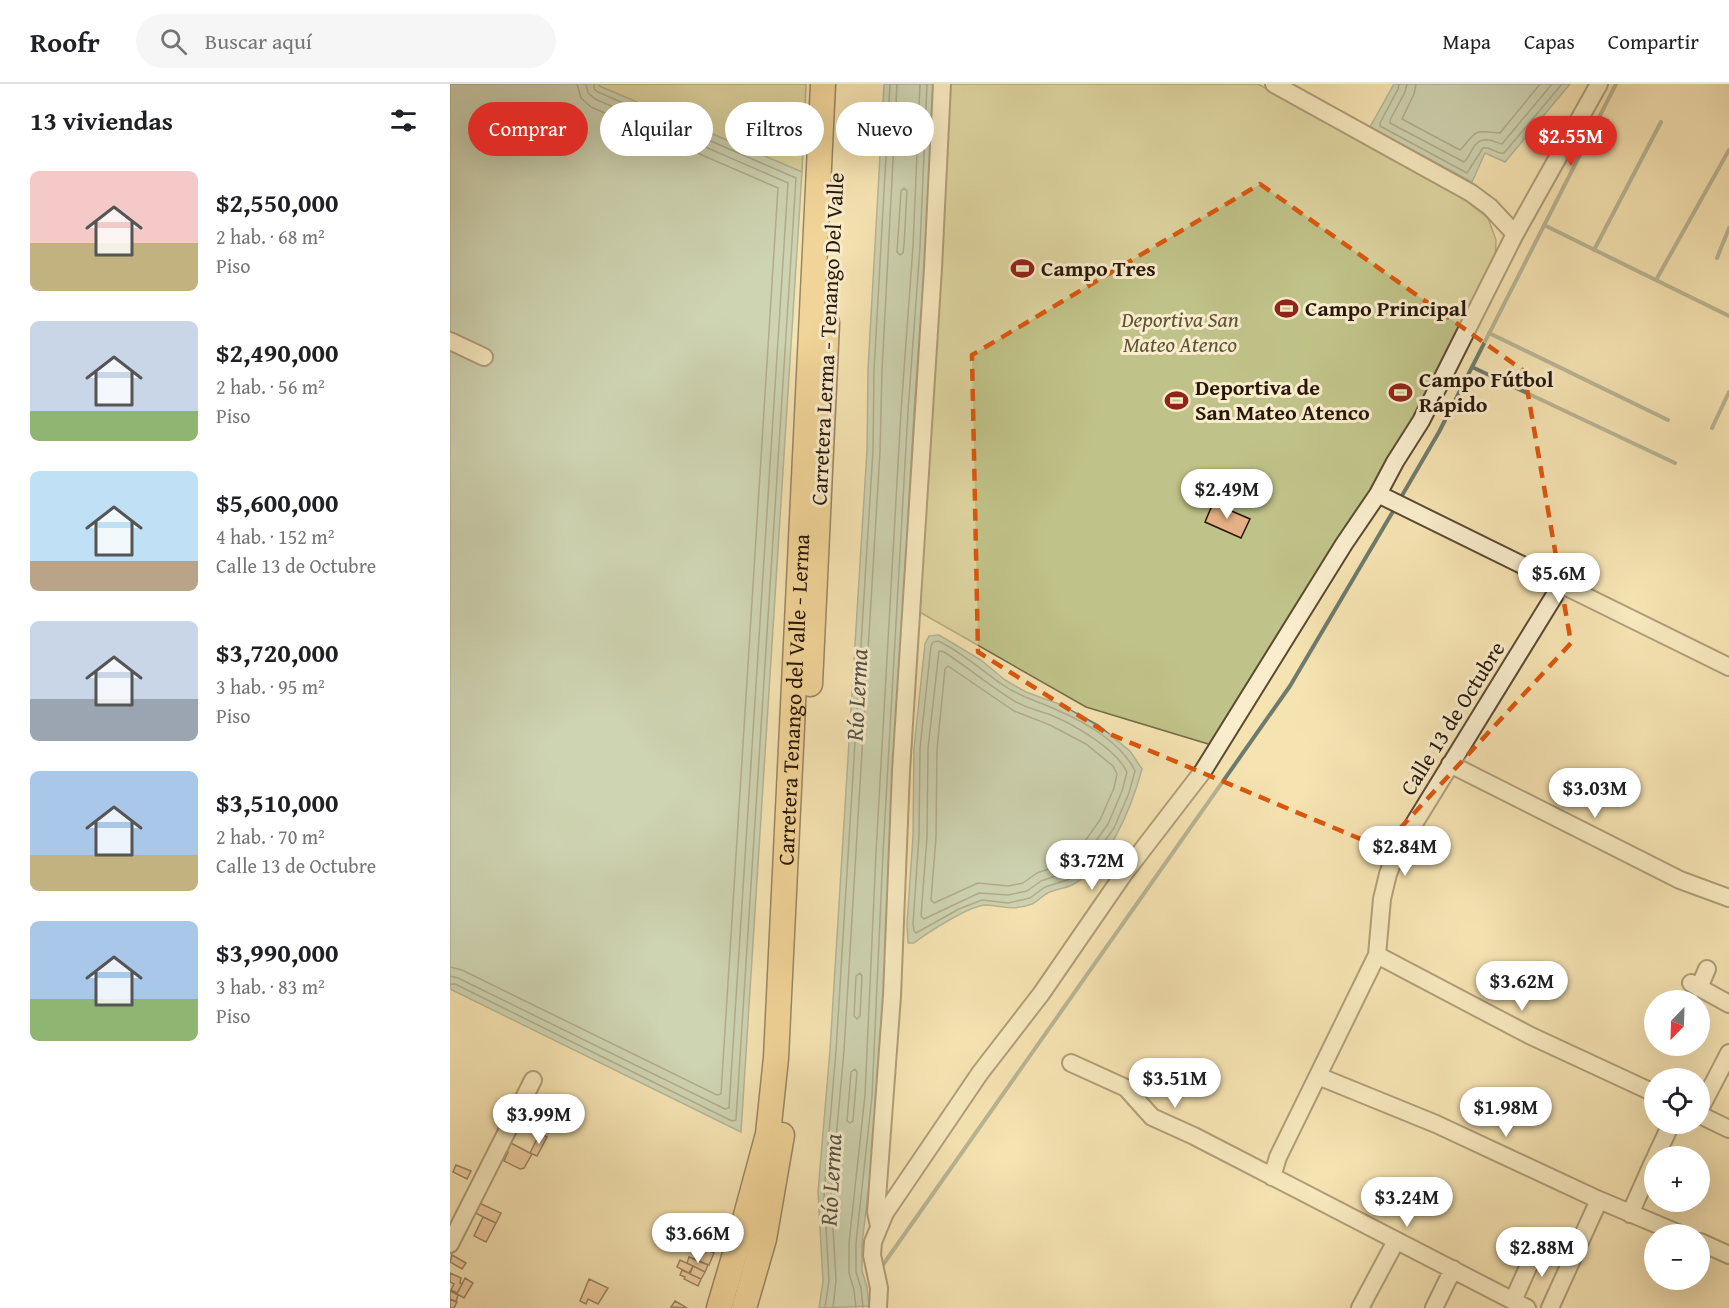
<!DOCTYPE html>
<html lang="es">
<head>
<meta charset="utf-8">
<style>
	:root { --surface:#fff; --page:#f6f6f6; --text:#202124; --muted:#757577; --line:#e0e0e0; --accent:#d93025 }
	body { margin:0; font-family:"Gentium Book Plus",serif; background:var(--page); color:var(--text); height:100vh; display:flex; flex-direction:column; font-size:22px; white-space:nowrap }
	* { box-sizing:border-box; margin:0 }
	p { font-size:20px; color:var(--muted) }
	.icon { flex:none; width:33px; height:33px; fill:none; stroke:currentColor; stroke-width:2; stroke-linecap:round; stroke-linejoin:round }
	.map { position:relative; flex:1; overflow:hidden }
	.drawer { display:flex; flex-direction:column; background:var(--surface); width:450px }
	.drawer>* { flex:none }
	.banner { position:absolute; left:18px; top:18px; width:570px; height:54px; display:flex; gap:12px }
	.needle { width:39px; rotate:203deg }
	.controls { position:absolute; left:1194px; top:906px; display:grid; gap:12px }
	.controls a { display:grid; place-items:center; width:66px; height:66px; border-radius:50%; background:var(--surface); box-shadow:0 6px 24px #0002; font-size:30px }
	.price { position:absolute; translate:-50% -51px; padding:0 14px; border-radius:21px; background:#fff; color:#222; font-size:20px; line-height:39px; filter:drop-shadow(0 2px 3px #0008) }
	.price::after { content:''; position:absolute; left:50%; top:36px; width:18px; height:14px; margin-left:-9px; background:inherit; clip-path:polygon(0 0,100% 0,50% 100%) }
	.price.current { background:var(--accent); color:#fff }
	ul { padding:0; list-style:none }
	li { display:flex; align-items:center; gap:18px; height:150px; padding:0 30px }
	li span { display:grid; place-items:center; flex:none; width:168px; height:120px; border-radius:9px; color:#555 }
	li>.icon { margin-inline-start:auto }
	span .icon { width:72px; height:72px; fill:#fffc; stroke-width:1 }
	li b { font-size:26px }
	h2 { display:flex; justify-content:space-between; align-items:center; height:72px; padding:0 30px; font-size:26px }
	.chip { padding:0 21px; border-radius:27px; background:var(--surface); box-shadow:0 6px 24px #0002; font-size:21px; line-height:54px }
	.chip.current { background:var(--accent); color:#fff }
	header { display:flex; align-items:center; gap:36px; box-sizing:border-box; height:84px; padding:0 30px; background:var(--surface); border-bottom:2px solid var(--line) }
	header strong { font-size:28px }
	nav { display:flex; gap:33px; margin-inline-start:auto; font-size:21px }
	.search { width:420px; height:54px; background:var(--page); display:flex; align-items:center; gap:15px; box-sizing:border-box; padding:0 21px; border-radius:33px; color:var(--muted); font-size:22px }
	main { display:flex; flex:1; min-height:0 }
	.map>svg:first-child { display:block }
</style>
</head>
<body>
<header>
<strong>Roofr</strong>
<div class="search"><svg class="icon" aria-label="search" viewBox="0 0 24 24"><circle cx="10" cy="10" r="6"/><path d="M15 15l6 6"/></svg>Buscar aquí</div>
<nav><a>Mapa</a><a>Capas</a><a>Compartir</a></nav>
</header>
<main>
<section class="drawer">
<h2>13 viviendas<svg class="icon" aria-label="filters" viewBox="0 0 24 24"><path d="M4 7h16M4 17h16"/><circle cx="9" cy="7" r="2"/><circle cx="15" cy="17" r="2"/></svg></h2>
<ul>
<li><span style="background:linear-gradient(#f6c9c9 60%,#c2b280 0)"><svg class="icon" aria-label="home" viewBox="0 0 24 24"><path d="M3 11l9-7 9 7M6 9v11h12V9"/></svg></span><div><b>$2,550,000</b><p>2 hab. · 68 m²</p><p>Piso</p></div></li>
<li><span style="background:linear-gradient(#c9d6e8 75%,#8fb573 0)"><svg class="icon" aria-label="home" viewBox="0 0 24 24"><path d="M3 11l9-7 9 7M6 9v11h12V9"/></svg></span><div><b>$2,490,000</b><p>2 hab. · 56 m²</p><p>Piso</p></div></li>
<li><span style="background:linear-gradient(#bfe0f5 75%,#b9a48a 0)"><svg class="icon" aria-label="home" viewBox="0 0 24 24"><path d="M3 11l9-7 9 7M6 9v11h12V9"/></svg></span><div><b>$5,600,000</b><p>4 hab. · 152 m²</p><p>Calle 13 de Octubre</p></div></li>
<li><span style="background:linear-gradient(#c9d6e8 65%,#9aa5b1 0)"><svg class="icon" aria-label="home" viewBox="0 0 24 24"><path d="M3 11l9-7 9 7M6 9v11h12V9"/></svg></span><div><b>$3,720,000</b><p>3 hab. · 95 m²</p><p>Piso</p></div></li>
<li><span style="background:linear-gradient(#a9c7e8 70%,#c2b280 0)"><svg class="icon" aria-label="home" viewBox="0 0 24 24"><path d="M3 11l9-7 9 7M6 9v11h12V9"/></svg></span><div><b>$3,510,000</b><p>2 hab. · 70 m²</p><p>Calle 13 de Octubre</p></div></li>
<li><span style="background:linear-gradient(#a9c7e8 65%,#8fb573 0)"><svg class="icon" aria-label="home" viewBox="0 0 24 24"><path d="M3 11l9-7 9 7M6 9v11h12V9"/></svg></span><div><b>$3,990,000</b><p>3 hab. · 83 m²</p><p>Piso</p></div></li>
</ul>
</section>
<div class="map">
<svg width="1279" height="1224" viewBox="0 0 1279 1224">
	<rect width="100%" height="100%" fill="#f6e3b2"/>
	<filter id="stains"><feTurbulence type="fractalNoise" baseFrequency=".00333" numOctaves="4"/><feColorMatrix values="0 0 0 0 .2 0 0 0 0 .09 0 0 0 0 .02 0 0 0 .5 -.17"/></filter>
	<radialGradient id="worn" r=".72"><stop offset=".6" stop-color="#630" stop-opacity="0"/><stop offset="1" stop-color="#630" stop-opacity=".3"/></radialGradient>
	<path fill="#c0c389" stroke="#746c48" stroke-width="1.5" d="M149 0H356L352 88 149 2Z
		M497 0H808L998 103 1038 134 1046 156 1045 182 955 354 765 662 636 623 466 526Z"/>
	<path fill="#9dbeb0" stroke="#6e7b6d" stroke-width="1.5" d="M0 0H149V2L352 88 291 1048 0 905Z
		M434 0H483L476 163 464 327 439 770 434 909 424 1059 412 1160V1187L417 1203 419 1222 369 1224 373 1197 368 1108 380 966 417 366 418 286Z
		M944 0H1120L1055 78 1035 69 1022 98 920 43Z
		M489 551 531 576 555 596 576 608 609 620 648 641 680 667 692 685C682 722 658 783 622 801 614 805 604 805 596 810 591 813 587 818 582 820 563 827 554 822 536 821 520 821 477 849 464 859H458L457 840 463 752 464 664 475 560 479 552Z"/>
	<g fill="none" stroke-linecap="round" stroke-linejoin="round">
		<path stroke="#626a5c" stroke-width="1.5" d="M949 0 948 5 930 39V42L1017 89 1033 64C1041 62 1047 71 1054 69L1112 0
			M957 0 955 8 940 36V39L1014 78C1022 71 1023 54 1038 56 1043 56 1047 59 1052 60L1102 0
			M966 0 964 10 952 35 1010 66C1029 47 1019 46 1050 49L1090 0
			M454 104 457 107 454 161 453 169 450 171 447 168 451 107Z
			M488 557C512 568 531 586 553 601 570 613 588 617 607 626 635 638 672 659 685 687L679 709 664 744 636 783 620 795 595 803 580 814 558 819 532 816 509 825 466 849 464 847 463 840 469 752 470 664 481 562 483 558Z
			M489 567 494 568C519 584 541 603 566 618 577 624 589 627 601 631 625 641 666 665 677 688L672 707 658 740 631 778 617 788 591 797 577 807 558 811 529 809 474 835 471 832 477 753 478 664Z
			M498 582 564 627 600 641 636 660 663 682 667 690 664 704 650 736 625 771 613 780 587 789 573 799 558 802 528 799 484 819 481 816 486 753 487 665 495 585Z
			M0 883 12 886 267 1011 271 1010 328 104 141 23 131 14 127 0
			M410 889 412 892 410 932 407 935 404 932 406 892Z
			M0 892 8 894 275 1025 279 1024 338 99 145 15 138 9 136 0
			M0 900H5L282 1037 286 1036 346 94 148 8 144 5V0
			M405 985 407 988 403 1037 400 1039 397 1037 401 988Z
			M375 1224 379 1196 374 1108 386 967 423 366 424 287 440 0
			M383 1224 386 1196 381 1109 394 967 430 367 432 287 447 0
			M406 1224 404 1206 399 1189V1159L415 1011 426 769 451 327 463 162 470 0
			M413 1224 411 1204 406 1188V1159L422 1012 433 769 458 327 470 163 477 0"/>
		<path stroke="#6e7b6d" stroke-width="4" d="M1094 141 1279 232
			M1144 166 1211 38
			M1267 174 1279 144
			M1206 196 1279 66
			M1039 249 1218 336
			M1022 283 1225 379
			M1262 344 1279 308
			M950 415 989 348 1166 0
			M430 1185 840 602 945 424"/>
	</g>
	<path fill="#e5b085" stroke="#281608" stroke-width="1.5" d="M763 419 800 435 791 454 755 438Z
		M90 1049 97 1053 87 1072 80 1069Z
		M59 1058 82 1070 74 1084 70 1085 54 1077 58 1068 55 1066Z
		M6 1081 21 1087 17 1095 3 1088Z
		M27 1118 51 1129 46 1139 23 1128Z
		M33 1133 46 1139 36 1158 24 1152Z
		M241 1159 264 1169 259 1181 244 1175 246 1170 237 1166Z
		M2 1171 16 1179 12 1185 0 1178Z
		M239 1173 258 1181 255 1188 237 1179Z
		M230 1176 243 1182 239 1189 227 1183Z
		M243 1182 255 1188 251 1195 240 1190Z
		M232 1186 251 1195 248 1202 234 1195 235 1193 230 1191Z
		M0 1189 11 1194 10 1199 12 1200 7 1209 1 1206 4 1200 0 1198Z
		M15 1194 23 1199 14 1214 7 1210Z
		M139 1195 158 1204 148 1220 138 1215 136 1220 130 1217Z
		M0 1207 8 1211 6 1218 0 1215Z
		M0 1215 7 1218 4 1224H0Z
		M225 1217 237 1224 221 1223Z"/>
	<g fill="none" stroke-linecap="round" stroke-linejoin="round">
		<defs>
			<path id="minor" d="M1065 150 1149 0
				M0 257 34 273
				M928 410 1279 583
				M1000 680 1230 796 1279 814
				M927 871 1079 951 1204 1009
				M1241 899 1279 920
				M1249 904 1257 885
				M621 979 676 1004 702 1033 744 1052 1077 1224
				M868 992 986 1040 1149 1116 1230 1150
				M1250 1025 1279 969
				M1250 1031 1279 1045
				M1206 1072 1221 1040
				M822 1093 828 1073 927 871 932 815 938 790 946 769 1111 501
				M1180 1130 1204 1076
				M429 1142 426 1128 442 912 451 687 483 184 492 0
				M1250 1158 1279 1171
				M0 1160 83 996
				M1063 1217 1090 1156
				M428 1224 429 1204 422 1171 423 1158 435 1129 530 989 591 910 673 791 753 687 894 460 928 410 945 378 971 337 1065 150 1040 123 1021 109 824 0
				M910 1224 946 1157
				M984 1224 1003 1185
				M1100 1224 1149 1116"/>
			<g id="highway">
				<path d="M360 600 377 239"/>
				<path id="s1" d="M269 1224 292 1146 318 1050 326 974 373 0"/>
				<path d="M294 1224 314 1155 332 1051"/>
			</g>
		</defs>
		<use href="#minor" stroke="#5c4932" stroke-width="20"/>
		<use href="#highway" stroke="#281608" stroke-width="27"/>
		<use href="#minor" stroke="#f9edcd" stroke-width="16"/>
		<use href="#highway" stroke="#ebc279" stroke-width="24"/>
	</g>
	<path d="M0 0H1279V1224H0ZM810 100 1074 287 1121 559 932 764 655 648 528 568 522 271Z" fill="#f6e3b2" fill-opacity=".55" fill-rule="evenodd"/>
	<path fill="none" stroke="#de560c" stroke-width="4.5" stroke-dasharray="12 8" stroke-linejoin="round" d="M810 100 1074 287 1121 559 932 764 655 648 528 568 522 271Z"/>
	<defs>
		<symbol id="stadium-bare" viewBox="-9 -9 18 18"><path d="M0-5a6.5 5 0 1 0 0 10a6.5 5 0 1 0 0-10ZM-3.5-1.8h7v3.6h-7Z" fill="#8f2418" stroke="#f9edcd" stroke-width="2.5" paint-order="stroke"/></symbol>
	</defs>
	<g fill-rule="evenodd">
		<use href="#stadium-bare" x="556" y="168" width="33" height="33"/>
		<use href="#stadium-bare" x="820" y="208" width="33" height="33"/>
		<use href="#stadium-bare" x="934" y="292" width="33" height="33"/>
		<use href="#stadium-bare" x="710" y="300" width="33" height="33"/>
	</g>
	<g text-anchor="middle" stroke-width="6" stroke-linejoin="round" paint-order="stroke">
		<g font-size="22" font-weight="bold" fill="#281608" stroke="#f9edcd" text-anchor="start">
			<text x="591" y="192">Campo Tres</text>
			<text x="855" y="232">Campo Principal</text>
			<text x="969" y="303">Campo Fútbol<tspan x="969" dy="25">Rápido</tspan></text>
			<text x="745" y="311">Deportiva de<tspan x="745" dy="25">San Mateo Atenco</tspan></text>
		</g>
		<g font-size="22" font-style="italic" fill="#5d5335" stroke="#f9edcd">
			<text x="730" y="243">Deportiva San<tspan x="730" dy="25">Mateo Atenco</tspan></text>
		</g>
		<g font-size="22" fill="#281608" stroke="#f9edcd">
			<text transform="translate(377 255) rotate(-87)" y="8">Carretera Lerma - Tenango Del Valle</text>
			<text dy="8" stroke="none"><textPath href="#s1" startOffset="616">Carretera Tenango del Valle - Lerma</textPath></text>
			<text transform="translate(1002 634) rotate(-58)" y="8">Calle 13 de Octubre</text>
		</g>
		<g font-size="24" font-style="italic" fill="#515143" stroke="#f9edcd">
			<text transform="translate(407 611) rotate(-87)" y="8">Río Lerma</text>
			<text transform="translate(381 1096) rotate(-87)" y="8">Río Lerma</text>
		</g>
	</g>
	<rect width="100%" height="100%" filter="url(#stains)"/>
	<rect width="100%" height="100%" fill="url(#worn)"/>
</svg>
<div class="controls">
<a><svg class="needle" viewBox="-14 -14 28 28"><path d="M0-13l5 13h-10z" fill="#e53935"/><path d="M0 13l5-13h-10z" fill="#757577"/></svg></a>
<a><svg class="icon" aria-label="locate" viewBox="0 0 24 24"><circle cx="12" cy="12" r="6"/><path d="M12 2v4M12 18v4M2 12h4M18 12h4"/></svg></a>
<a>+</a>
<a>−</a>
</div>
<b class="price current" style="left:1121px;top:83px">$2.55M</b>
<b class="price" style="left:777px;top:436px">$2.49M</b>
<b class="price" style="left:1109px;top:520px">$5.6M</b>
<b class="price" style="left:1145px;top:735px">$3.03M</b>
<b class="price" style="left:955px;top:793px">$2.84M</b>
<b class="price" style="left:642px;top:807px">$3.72M</b>
<b class="price" style="left:1072px;top:928px">$3.62M</b>
<b class="price" style="left:725px;top:1025px">$3.51M</b>
<b class="price" style="left:1056px;top:1054px">$1.98M</b>
<b class="price" style="left:89px;top:1061px">$3.99M</b>
<b class="price" style="left:957px;top:1144px">$3.24M</b>
<b class="price" style="left:248px;top:1180px">$3.66M</b>
<b class="price" style="left:1092px;top:1194px">$2.88M</b>
<div class="banner">
<a class="chip current">Comprar</a>
<a class="chip">Alquilar</a>
<a class="chip">Filtros</a>
<a class="chip">Nuevo</a>
</div>
</div>
</main>
</body>
</html>
